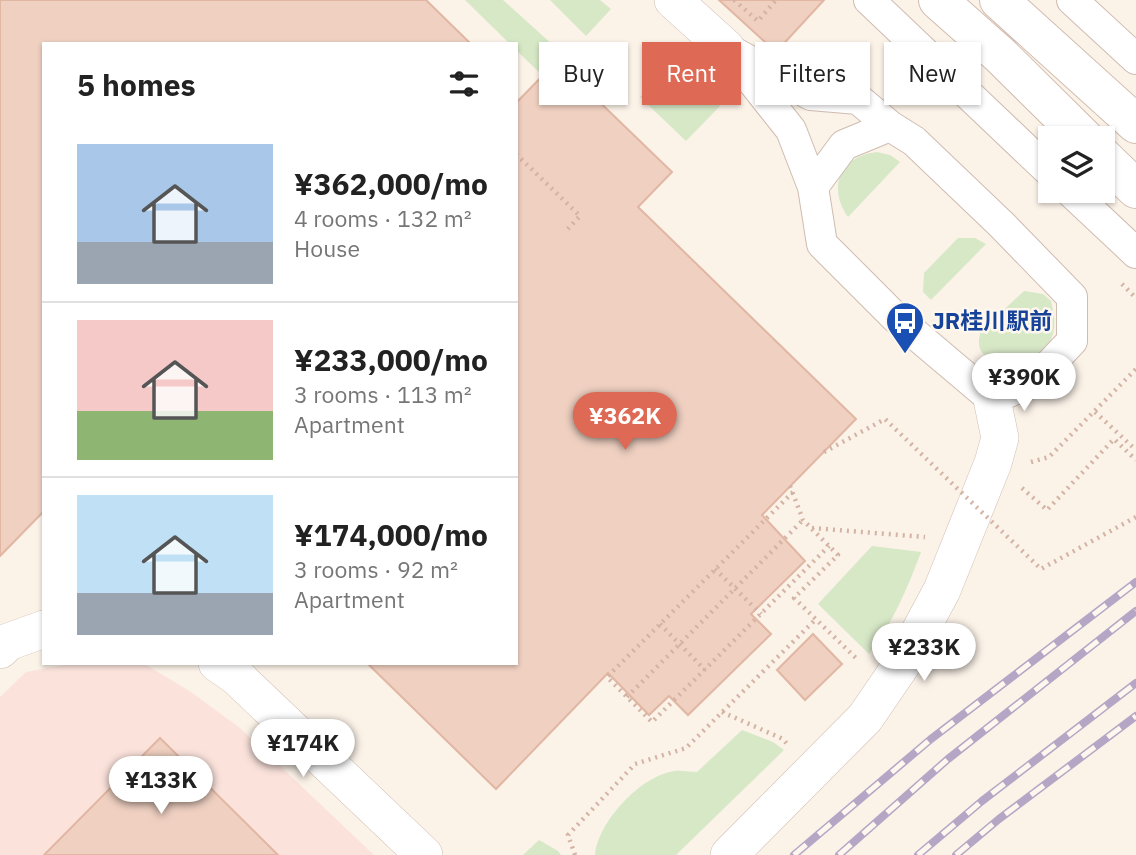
<!DOCTYPE html>
<html lang="en">
<head>
<meta charset="utf-8">
<style>
	:root { --surface:#fff; --page:#f2f2f2; --text:#222; --muted:#767676; --line:#e0e0e0; --accent:#de6954 }
	body { margin:0; font-family:"IBM Plex Sans","Noto Sans JP",sans-serif; background:var(--page); color:var(--text); height:100vh; display:flex; flex-direction:column; font-size:26px; white-space:nowrap }
	* { box-sizing:border-box; margin:0 }
	p { font-size:23px; color:var(--muted) }
	.icon { flex:none; width:38px; height:38px; fill:none; stroke:currentColor; stroke-width:2; stroke-linecap:round; stroke-linejoin:round }
	.map { position:relative; flex:1; overflow:hidden }
	.drawer { position:absolute; left:42px; top:42px; width:476px; height:623px; display:flex; flex-direction:column; background:var(--surface); border-radius:0px; box-shadow:0 2px 5px #0004 }
	.drawer>* { flex:none }
	.guide { position:absolute; left:539px; top:42px; width:492px; height:63px; display:flex; gap:14px }
	.fabs { position:absolute; left:1038px; top:126px; display:grid; gap:14px }
	.fabs a { display:grid; place-items:center; width:77px; height:77px; border-radius:0px; background:var(--surface); box-shadow:0 2px 5px #0004; font-size:35px }
	.price { position:absolute; translate:-50% -60px; padding:0 16px; border-radius:24px; background:#fff; color:#222; font-size:23px; line-height:46px; filter:drop-shadow(0 2px 4px #0008) }
	.price::after { content:''; position:absolute; left:50%; top:42px; width:21px; height:16px; margin-left:-10px; background:inherit; clip-path:polygon(0 0,100% 0,50% 100%) }
	.price.selected { background:var(--accent); color:#fff }
	ul { padding:0; list-style:none }
	li { display:flex; align-items:center; gap:21px; height:175px; padding:0 35px }
	li+li { border-top:2px solid var(--line) }
	li span { display:grid; place-items:center; flex:none; width:196px; height:140px; border-radius:0px; color:#555 }
	li>.icon { margin-inline-start:auto }
	span .icon { width:84px; height:84px; fill:#fffc; stroke-width:1 }
	li b { font-size:30px }
	h2 { display:flex; justify-content:space-between; align-items:center; height:84px; padding:0 35px; font-size:30px }
	.chip { padding:0 24px; border-radius:0px; background:var(--surface); box-shadow:0 2px 5px #0004; font-size:24px; line-height:63px }
	.chip.selected { background:var(--accent); color:#fff }
	.map>svg:first-child { display:block }
</style>
</head>
<body>
<div class="map">
<svg width="1136" height="855" viewBox="0 0 1136 855">
	<rect width="100%" height="100%" fill="#fbf2e8"/>
	<path fill="#fbe3dc" d="M92 663H143L191 692 240 728 374 855H0V697L26 672 70 664Z"/>
	<path fill="#d7e8c7" d="M465 0H503L563 54 541 74 516 50V44H510Z
		M550 0H600L611 9 586 36Z
		M674 62 720 106 686 141 640 97Z
		M877 152 890 155 900 162 848 217C827 187 840 156 877 152Z
		M958 238H975L986 244 931 300 923 292 924 273Z
		M1024 291 1043 294 1051 301C1059 332 1053 341 1033 365 1028 366 1021 368 1016 368 1005 368 984 359 980 349 978 343 979 337 981 331Z
		M872 546 921 552C907 589 893 623 869 654L818 604Z
		M742 730 773 742 784 750 676 855H595C598 822 641 775 675 771 682 770 690 772 697 772Z
		M539 840 558 851 561 855H523Z"/>
	<path fill="#efd0c1" stroke="#e1b6a2" stroke-width="2" d="M0 0H426L471 44H44V511L0 556Z
		M719 0H824L776 52Z
		M557 61 672 172 638 207 856 419 762 515 805 561 751 614 771 634 688 715 669 696 649 715 608 673 496 789 367 663H516V103Z
		M813 634 842 664 805 700 777 670Z
		M160 738 278 855H44Z"/>
	<g fill="none" stroke-linecap="round" stroke-linejoin="round">
		<defs>
			<path id="minor" d="M869 0 1050 172
				M1072 0 1136 59
				M726 48 811 95 858 99 890 126 914 141 1002 225 1072 297V341L1033 382 992 399 895 317 822 244 813 187 791 130Z
				M813 187 844 145 890 126
				M1070 191 1136 253"/>
			<path id="tertiary" d="M673 0 726 48
				M0 650 8 642 44 629
				M217 663 237 677 424 855
				M729 855 865 718 904 661 942 590 993 463 1000 438 992 399"/>
			<path id="secondary" d="M938 0 1000 55 1084 138
				M999 0 1136 124
				M1102 156 1136 189"/>
		</defs>
		<use href="#minor" stroke="#cfbcb1" stroke-width="32"/>
		<use href="#tertiary" stroke="#cfbcb1" stroke-width="38"/>
		<use href="#secondary" stroke="#d1bcaf" stroke-width="40"/>
		<path stroke="#d4b3a4" stroke-width="4.5" stroke-dasharray="2 5" stroke-linecap="butt" d="M734 0 758 21 776 0
			M516 154 580 216 566 231
			M1122 284 1136 298
			M1095 412 1136 450
			M1031 462 1049 457 1136 369
			M790 486 803 520 838 555 794 598 859 661
			M1022 488 1047 510 1114 439 1136 460
			M793 492 607 677 652 722 829 546
			M812 528 925 537
			M715 569 761 614
			M660 624 705 670
			M627 697 803 520
			M722 712 783 739 787 744
			M575 855 568 835 635 764 686 748 816 619"/>
		<use href="#minor" stroke="#fff" stroke-width="30"/>
		<use href="#tertiary" stroke="#fff" stroke-width="37"/>
		<use href="#secondary" stroke="#fff" stroke-width="38"/>
		<defs>
			<path id="rail" d="M794 855 931 739 1136 582
				M839 855 948 759 1136 611
				M918 855 982 801 1136 683
				M956 855 999 819 1136 716"/>
		</defs>
		<use href="#rail" stroke="#b5a6c5" stroke-width="8"/>
		<use href="#rail" stroke="#fef7ee" stroke-width="5" stroke-dasharray="16" stroke-linecap="butt"/>
		<path stroke="#d4b3a4" stroke-width="4.5" stroke-dasharray="2 5" stroke-linecap="butt" d="M824 452 885 419 1041 569 1136 517"/>
	</g>
	<defs>
		<symbol id="bus-pin" viewBox="-11 -11 22 30"><path d="M0 17L-7.5 6A9.5 9.5 0 1 1 7.5 6Z" fill="#1a4fb4" stroke="#fef7ee"/><path d="M-5-6H5V4H4V6H2V4H-2V6H-4V4H-5ZM-3.5-4V0h7V-4ZM-3.5 1.2v1.5H-2V1.2ZM2 1.2v1.5H3.5V1.2Z" fill="#fff"/></symbol>
	</defs>
	<g fill-rule="evenodd">
		<use href="#bus-pin" x="883" y="299" width="44" height="60"/>
	</g>
	<g text-anchor="middle" stroke-width="5" stroke-linejoin="round" paint-order="stroke">
		<g font-size="23" font-weight="bold" fill="#164399" stroke="#fef7ee" text-anchor="start">
			<text x="932" y="329">JR桂川駅前</text>
		</g>
	</g>
</svg>
<div class="fabs">
<a><svg class="icon" aria-label="layers" viewBox="0 0 24 24"><path d="M12 4l9 5-9 5-9-5zM3 14l9 5 9-5"/></svg></a>
</div>
<b class="price" style="left:1024px;top:413px">¥390K</b>
<b class="price selected" style="left:625px;top:452px">¥362K</b>
<b class="price" style="left:924px;top:683px">¥233K</b>
<b class="price" style="left:303px;top:779px">¥174K</b>
<b class="price" style="left:161px;top:816px">¥133K</b>
<div class="guide">
<a class="chip">Buy</a>
<a class="chip selected">Rent</a>
<a class="chip">Filters</a>
<a class="chip">New</a>
</div>
<section class="drawer">
<h2>5 homes<svg class="icon" aria-label="filters" viewBox="0 0 24 24"><path d="M4 7h16M4 17h16"/><circle cx="9" cy="7" r="2"/><circle cx="15" cy="17" r="2"/></svg></h2>
<ul>
<li><span style="background:linear-gradient(#a9c7e8 70%,#9aa5b1 0)"><svg class="icon" aria-label="home" viewBox="0 0 24 24"><path d="M3 11l9-7 9 7M6 9v11h12V9"/></svg></span><div><b>¥362,000/mo</b><p>4 rooms · 132 m²</p><p>House</p></div></li>
<li><span style="background:linear-gradient(#f6c9c9 65%,#8fb573 0)"><svg class="icon" aria-label="home" viewBox="0 0 24 24"><path d="M3 11l9-7 9 7M6 9v11h12V9"/></svg></span><div><b>¥233,000/mo</b><p>3 rooms · 113 m²</p><p>Apartment</p></div></li>
<li><span style="background:linear-gradient(#bfe0f5 70%,#9aa5b1 0)"><svg class="icon" aria-label="home" viewBox="0 0 24 24"><path d="M3 11l9-7 9 7M6 9v11h12V9"/></svg></span><div><b>¥174,000/mo</b><p>3 rooms · 92 m²</p><p>Apartment</p></div></li>
</ul>
</section>
</div>
</body>
</html>
